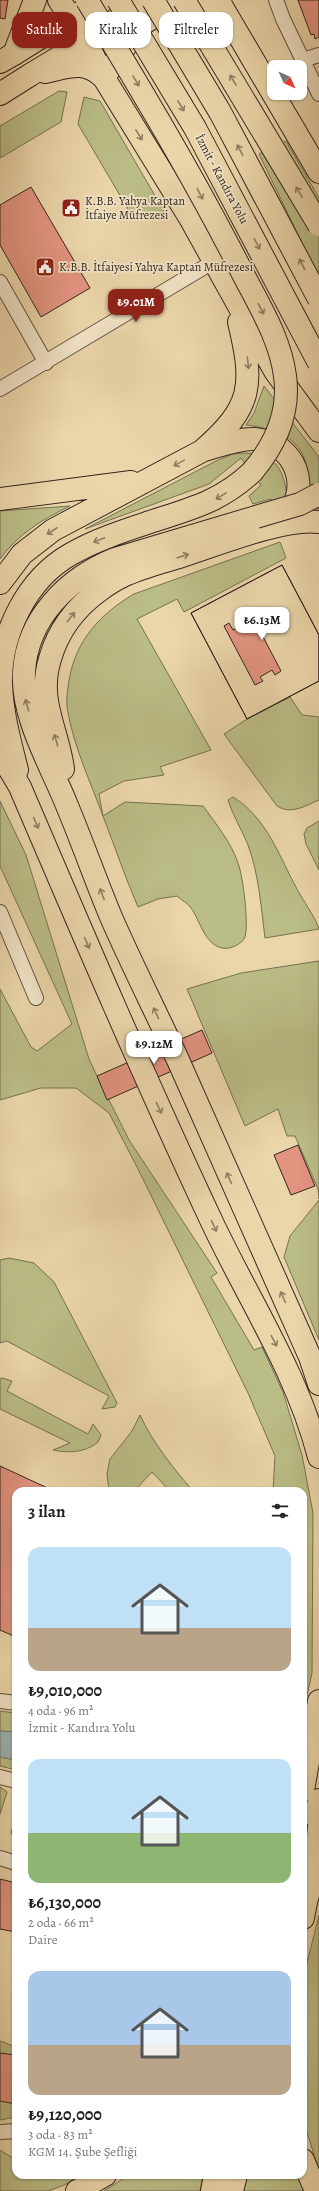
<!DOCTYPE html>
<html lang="tr">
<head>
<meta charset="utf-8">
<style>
	:root { --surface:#fff; --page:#f6f6f6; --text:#222; --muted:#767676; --accent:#8f2418 }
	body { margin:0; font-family:Alegreya,serif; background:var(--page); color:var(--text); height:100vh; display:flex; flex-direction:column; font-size:15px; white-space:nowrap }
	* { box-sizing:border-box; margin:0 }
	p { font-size:13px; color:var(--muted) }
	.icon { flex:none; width:22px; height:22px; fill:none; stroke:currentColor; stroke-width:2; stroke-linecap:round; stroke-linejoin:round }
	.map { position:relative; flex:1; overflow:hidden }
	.drawer { position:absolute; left:12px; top:1487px; width:295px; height:692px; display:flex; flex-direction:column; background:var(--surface); border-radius:12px; box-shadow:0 1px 3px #0004 }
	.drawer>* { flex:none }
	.guide { position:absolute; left:12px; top:12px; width:295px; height:36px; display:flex; gap:8px }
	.needle { width:26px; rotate:134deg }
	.controls { position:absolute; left:267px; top:60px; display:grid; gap:8px }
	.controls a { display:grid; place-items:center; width:40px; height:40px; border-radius:8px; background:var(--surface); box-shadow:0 1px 3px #0004; font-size:20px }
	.price { position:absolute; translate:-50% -34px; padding:0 9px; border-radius:8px; background:#fff; color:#222; font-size:13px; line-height:26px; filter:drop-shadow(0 1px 2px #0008) }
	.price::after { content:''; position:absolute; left:50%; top:24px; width:12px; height:9px; margin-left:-6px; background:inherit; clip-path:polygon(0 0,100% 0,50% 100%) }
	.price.active { background:var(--accent); color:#fff }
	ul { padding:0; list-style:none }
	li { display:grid; align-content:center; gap:8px; height:212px; padding:0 16px }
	li span { display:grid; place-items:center; height:124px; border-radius:12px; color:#555 }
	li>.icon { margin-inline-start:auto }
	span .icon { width:72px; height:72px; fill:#fffc; stroke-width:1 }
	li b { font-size:17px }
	h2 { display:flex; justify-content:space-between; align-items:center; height:48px; padding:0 16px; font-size:17px }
	.chip { padding:0 14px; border-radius:12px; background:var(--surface); box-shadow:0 1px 3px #0004; font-size:14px; line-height:36px }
	.chip.active { background:var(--accent); color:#fff }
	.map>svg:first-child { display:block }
</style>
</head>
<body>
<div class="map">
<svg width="319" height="2191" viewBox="0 0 319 2191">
	<rect width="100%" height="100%" fill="#ebd6aa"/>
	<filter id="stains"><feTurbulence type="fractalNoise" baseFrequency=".005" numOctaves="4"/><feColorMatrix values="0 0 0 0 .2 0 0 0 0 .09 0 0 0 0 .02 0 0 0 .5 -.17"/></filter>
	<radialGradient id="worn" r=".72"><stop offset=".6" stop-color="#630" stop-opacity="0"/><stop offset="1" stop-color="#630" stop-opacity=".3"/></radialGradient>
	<path fill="#bbbd86" stroke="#767152" d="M59 91 67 92 61 122 0 158V126Z
		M84 97 100 101 165 213 132 216 78 124Z
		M286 141 319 198V278L259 154Z
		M264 386 319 457V509H311C310 456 304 432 246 425L254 413Z
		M245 453C278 455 283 469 288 500L274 520 271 499 253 504 249 496 261 485 241 458 209 484 85 529 216 461 233 454Z
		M70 506C43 519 18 534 0 559V511Z
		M280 542 286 558 184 612 177 599 137 619 211 750 160 767 164 775 124 781 99 794 103 816 125 802 203 806C216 824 231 842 238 863 243 876 249 924 245 937 242 944 230 950 222 948 204 944 200 920 191 908 188 903 181 900 177 896L158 899 138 907C125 877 115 847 103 816 90 781 73 745 67 707 66 699 68 688 69 680 76 640 100 614 134 594Z
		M290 697 302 715 319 717V800C305 806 291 815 277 806L224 734 247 719Z
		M233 797C267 818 279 856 297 889 304 902 314 915 319 929L265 938C261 907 259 875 248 845 242 830 233 816 228 800Z
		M0 801 26 855 89 1059 97 1076 129 1140 217 1273 211 1277 254 1350 262 1347 283 1392 302 1455 313 1513 312 1673 303 1713V1491H273L275 1456 248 1393 140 1173 109 1113 76 1088H41L0 1100V989L31 1047 37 1051 72 1024 0 866Z
		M319 821V870L306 844 304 834 307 828Z
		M319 961V1199L318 1189 295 1136H287L278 1109 245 1126 187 989 241 973Z
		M319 1200V1340L284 1257 290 1236Z
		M9 1258 34 1263 54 1282 117 1403 115 1407 102 1409 109 1396 7 1341 0 1343V1260Z
		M2 1378 12 1381 7 1391 88 1434 93 1424 101 1435 98 1442C85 1453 68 1453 53 1450L70 1443 0 1409V1379Z
		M140 1415C153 1443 173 1468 193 1491H170L152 1472 134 1491H109L107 1474 110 1459 132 1431Z
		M0 1711 16 1713V1732L0 1731Z
		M0 1757 16 1760V1770L0 1766Z
		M0 1787 7 1792 0 1814Z
		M16 1815V1839L11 1833Z
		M319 1915V2171L303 2119V1979Z
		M0 2041 16 2047V2117L0 2120Z
		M0 2150 16 2160V2175H82L64 2185 48 2191H0Z
		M129 2175H203L200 2191H104Z
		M247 2175H297L304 2191H244Z"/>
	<path fill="#9cb6b4" stroke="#727c78" d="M0 1731 16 1732V1760L0 1757Z"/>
	<path fill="#e39481" stroke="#32251f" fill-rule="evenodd" d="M0 0H8L5 19 0 18Z
		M298 0H319V37L315 39 314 34 311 35Z
		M31 187 90 288 41 317 0 245V205Z
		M282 565 319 635V681L247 719 191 613ZM250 612 281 671 275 675 272 670 260 677 263 681 255 685 224 626 229 623 233 630 249 621 245 615Z
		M282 565 319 635V681L247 719 191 613Z
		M202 1030 212 1053 107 1100 97 1076Z
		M298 1145 315 1186 291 1195 274 1155Z
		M0 1466 54 1491H16V1637L0 1630Z
		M0 1879 16 1883V1932L0 1929Z
		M0 2053 16 2055V2104L0 2101Z"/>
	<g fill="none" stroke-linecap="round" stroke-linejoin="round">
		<defs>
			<path id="street" d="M276 0 283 19 319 94
				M303 60 319 55
				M0 282 46 363
				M0 389 213 262
				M0 912 36 998
				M0 1701 16 1703
				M0 1777 16 1781
				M0 1858 16 1863
				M0 2132 16 2131"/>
			<path id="primary" d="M0 62 14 54
				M0 94 30 75"/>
			<path id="highway" d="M59 0 86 41 104 78 190 218 275 371 319 431
				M218 0 319 172
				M14 54 83 11
				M14 54 35 0
				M110 69 127 44 144 23 168 8 195 2 221 5 220 0
				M45 72C69 67 84 59 104 78
				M30 75 86 41 144 0
				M204 450C220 446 239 438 255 439 296 443 313 490 284 518
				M0 499 131 482
				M256 517 115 559C68 578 27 618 24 672 21 717 52 767 68 808 83 844 96 881 111 917 132 965 156 1012 178 1060 223 1159 265 1258 310 1357L319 1384
				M0 583 22 554 53 530 202 451C253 407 254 385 239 322
				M0 753 20 787C82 932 144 1077 211 1220 248 1299 297 1372 319 1457
				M63 769C58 729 37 701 50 659 58 631 76 607 100 590 107 585 114 580 121 577 139 568 160 563 179 557 214 546 284 517 319 522
				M17 770C10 742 2 713 1 684 0 633 27 579 71 554 95 540 123 531 150 522 190 509 220 502 252 472
				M303 1790 319 1701
				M303 1870 319 1800
				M303 1918 306 1902
				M303 2160 316 2191
				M77 2191 105 2175
				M212 2191 215 2175
				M232 2191 236 2175"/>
		</defs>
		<use href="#street" stroke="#605142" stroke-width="16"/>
		<use href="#primary" stroke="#32251f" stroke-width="24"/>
		<use href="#highway" stroke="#32251f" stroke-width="24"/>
		<use href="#street" stroke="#f2e4c8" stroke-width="14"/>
		<use href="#primary" stroke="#ebd6aa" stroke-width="22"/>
		<use href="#highway" stroke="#ebd6aa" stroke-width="22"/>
		<defs>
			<path id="highway-bridge" d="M87 0C140 88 193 176 240 268 257 302 280 337 285 376 290 412 275 445 252 472
				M118 0 195 128 319 363
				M153 0 220 112 319 299
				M184 0 319 225
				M256 517 300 504 319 494
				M306 1902 315 1869 319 1825"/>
		</defs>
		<use href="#highway-bridge" stroke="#32251f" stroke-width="24" stroke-linecap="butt"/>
		<use href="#highway-bridge" stroke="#ebd6aa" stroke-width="22"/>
	</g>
	<defs><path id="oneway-shaft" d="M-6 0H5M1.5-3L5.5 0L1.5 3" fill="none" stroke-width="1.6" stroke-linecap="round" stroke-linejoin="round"/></defs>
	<g stroke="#8e7e64">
		<use href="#oneway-shaft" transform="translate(233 80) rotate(-121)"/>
		<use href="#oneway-shaft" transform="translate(136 81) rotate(59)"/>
		<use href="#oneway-shaft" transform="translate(181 106) rotate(59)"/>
		<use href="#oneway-shaft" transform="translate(139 135) rotate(58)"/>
		<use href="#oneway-shaft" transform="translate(240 150) rotate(-118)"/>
		<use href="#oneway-shaft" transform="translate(299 192) rotate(-121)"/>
		<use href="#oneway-shaft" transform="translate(200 194) rotate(62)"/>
		<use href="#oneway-shaft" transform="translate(257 244) rotate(62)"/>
		<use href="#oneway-shaft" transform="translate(302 264) rotate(-117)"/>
		<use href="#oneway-shaft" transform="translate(261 309) rotate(63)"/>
		<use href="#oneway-shaft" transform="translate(248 363) rotate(83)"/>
		<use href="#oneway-shaft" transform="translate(179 463) rotate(151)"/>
		<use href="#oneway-shaft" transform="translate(221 496) rotate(149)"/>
		<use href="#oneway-shaft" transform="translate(52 531) rotate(147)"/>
		<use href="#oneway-shaft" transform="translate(99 540) rotate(158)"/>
		<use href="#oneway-shaft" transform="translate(183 556) rotate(-18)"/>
		<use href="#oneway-shaft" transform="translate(71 617) rotate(-52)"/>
		<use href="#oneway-shaft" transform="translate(27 705) rotate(-105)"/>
		<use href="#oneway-shaft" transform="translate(56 740) rotate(-106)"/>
		<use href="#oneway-shaft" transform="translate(36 823) rotate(67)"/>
		<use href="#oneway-shaft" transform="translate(102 894) rotate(-111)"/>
		<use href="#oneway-shaft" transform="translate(87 943) rotate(67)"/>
		<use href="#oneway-shaft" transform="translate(156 1013) rotate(-115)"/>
		<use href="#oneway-shaft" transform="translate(159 1108) rotate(65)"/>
		<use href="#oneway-shaft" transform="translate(229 1178) rotate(-114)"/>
		<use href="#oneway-shaft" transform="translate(214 1226) rotate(65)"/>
		<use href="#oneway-shaft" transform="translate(283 1297) rotate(-114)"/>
		<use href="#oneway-shaft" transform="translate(274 1341) rotate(62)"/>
	</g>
	<defs>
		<symbol id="civic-square" viewBox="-11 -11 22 22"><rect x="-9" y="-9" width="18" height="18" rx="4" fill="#8f2418" stroke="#f2e4c8"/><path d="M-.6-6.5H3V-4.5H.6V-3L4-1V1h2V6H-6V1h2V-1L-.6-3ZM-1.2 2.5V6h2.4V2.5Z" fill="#fff"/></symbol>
	</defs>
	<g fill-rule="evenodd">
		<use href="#civic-square" x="60" y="197" width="22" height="22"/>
		<use href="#civic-square" x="34" y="256" width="22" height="22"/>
	</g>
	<g text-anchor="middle" stroke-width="3.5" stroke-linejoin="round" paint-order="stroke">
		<g font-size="12" fill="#32251f" stroke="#f2e4c8">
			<text transform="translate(222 179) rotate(62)" y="4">İzmit - Kandıra Yolu</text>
		</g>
		<g font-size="12" fill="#32251f" stroke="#f2e4c8" text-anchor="start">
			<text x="85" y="205">K.B.B. Yahya Kaptan<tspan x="85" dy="14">İtfaiye Müfrezesi</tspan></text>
			<text x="59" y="271">K.B.B. İtfaiyesi Yahya Kaptan Müfrezesi</text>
		</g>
	</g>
	<rect width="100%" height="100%" filter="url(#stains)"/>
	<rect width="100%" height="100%" fill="url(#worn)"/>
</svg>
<div class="controls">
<a><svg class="needle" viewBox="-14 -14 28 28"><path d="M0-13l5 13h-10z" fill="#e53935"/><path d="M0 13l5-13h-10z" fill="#767676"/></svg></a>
</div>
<b class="price active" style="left:136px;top:323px">₺9.01M</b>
<b class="price" style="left:262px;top:641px">₺6.13M</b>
<b class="price" style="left:154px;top:1065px">₺9.12M</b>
<div class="guide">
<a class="chip active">Satılık</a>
<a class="chip">Kiralık</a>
<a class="chip">Filtreler</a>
</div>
<section class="drawer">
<h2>3 ilan<svg class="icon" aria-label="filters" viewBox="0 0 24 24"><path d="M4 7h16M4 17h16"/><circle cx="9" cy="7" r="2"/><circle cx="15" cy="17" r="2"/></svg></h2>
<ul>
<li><span style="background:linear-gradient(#bfe0f5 65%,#b9a48a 0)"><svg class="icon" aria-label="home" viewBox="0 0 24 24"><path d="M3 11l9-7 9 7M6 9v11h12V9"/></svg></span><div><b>₺9,010,000</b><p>4 oda · 96 m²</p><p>İzmit - Kandıra Yolu</p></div></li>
<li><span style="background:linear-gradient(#bfe0f5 60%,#8fb573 0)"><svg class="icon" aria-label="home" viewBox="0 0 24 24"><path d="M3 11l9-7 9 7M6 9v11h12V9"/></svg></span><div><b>₺6,130,000</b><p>2 oda · 66 m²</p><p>Daire</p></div></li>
<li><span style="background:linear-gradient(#a9c7e8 60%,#b9a48a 0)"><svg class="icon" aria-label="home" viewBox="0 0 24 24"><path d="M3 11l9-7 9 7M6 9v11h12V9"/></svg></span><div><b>₺9,120,000</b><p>3 oda · 83 m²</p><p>KGM 14. Şube Şefliği</p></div></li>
</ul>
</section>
</div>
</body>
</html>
